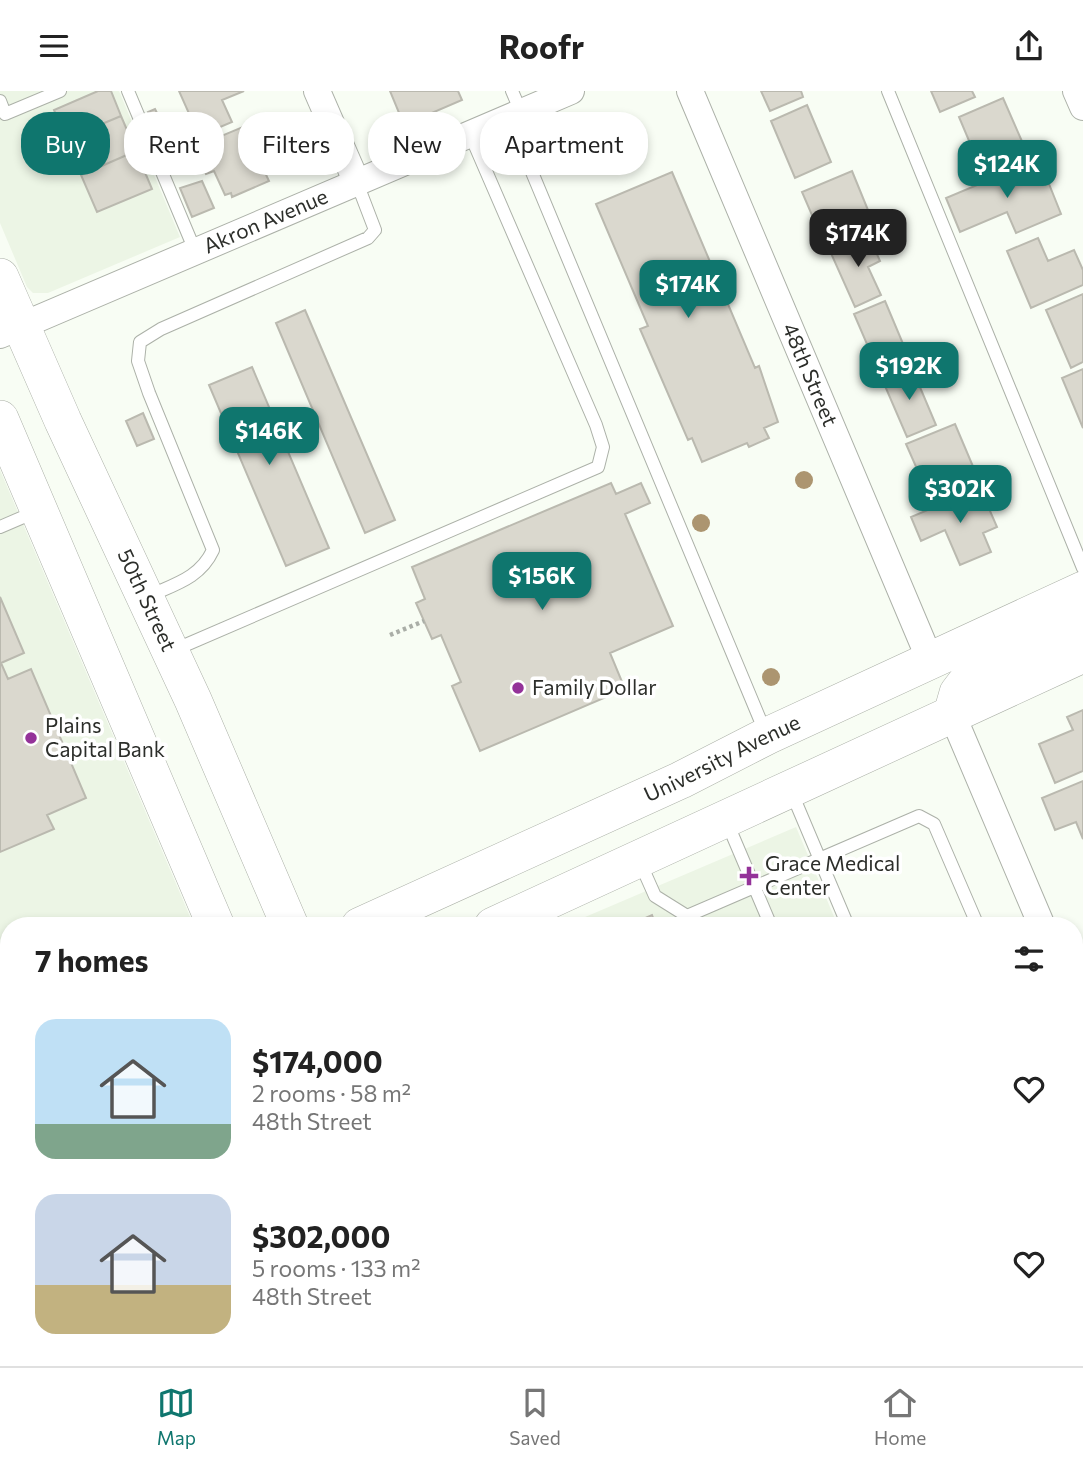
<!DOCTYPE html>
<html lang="en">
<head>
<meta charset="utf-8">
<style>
	:root { --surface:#fff; --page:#f2f2f2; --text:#222; --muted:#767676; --line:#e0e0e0; --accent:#0f766e }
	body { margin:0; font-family:Commissioner,sans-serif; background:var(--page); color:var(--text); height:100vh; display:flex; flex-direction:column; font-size:26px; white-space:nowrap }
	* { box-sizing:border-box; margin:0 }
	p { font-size:23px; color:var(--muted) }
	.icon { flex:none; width:38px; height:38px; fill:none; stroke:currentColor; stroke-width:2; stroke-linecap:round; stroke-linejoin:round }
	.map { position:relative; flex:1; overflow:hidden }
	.drawer { position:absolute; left:0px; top:826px; width:1083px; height:450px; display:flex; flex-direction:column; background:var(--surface); border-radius:28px 28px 0 0; box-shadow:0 4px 10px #0003 }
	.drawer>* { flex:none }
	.top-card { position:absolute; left:21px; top:21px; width:700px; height:63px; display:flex; gap:14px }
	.price { position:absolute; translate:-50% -60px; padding:0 16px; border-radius:14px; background:var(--accent); color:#fff; font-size:23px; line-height:46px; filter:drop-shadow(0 2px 4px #0008) }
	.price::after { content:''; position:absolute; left:50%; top:42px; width:21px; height:16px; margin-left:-10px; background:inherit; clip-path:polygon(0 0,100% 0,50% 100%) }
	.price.selected { background:#222; color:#fff }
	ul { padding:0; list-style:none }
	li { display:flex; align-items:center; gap:21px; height:175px; padding:0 35px }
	li span { display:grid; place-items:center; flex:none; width:196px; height:140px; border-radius:21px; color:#555 }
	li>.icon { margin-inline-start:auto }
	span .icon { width:84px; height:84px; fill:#fffc; stroke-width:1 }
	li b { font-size:30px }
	h2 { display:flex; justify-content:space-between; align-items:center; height:84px; padding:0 35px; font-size:30px }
	.tag { padding:0 24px; border-radius:28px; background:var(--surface); box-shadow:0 4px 10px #0003; font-size:24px; line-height:63px }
	.tag.selected { background:var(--accent); color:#fff }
	header { display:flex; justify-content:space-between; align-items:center; height:91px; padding:0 35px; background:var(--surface); font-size:32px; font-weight:700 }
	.tabs { display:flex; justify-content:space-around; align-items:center; height:98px; border-top:2px solid var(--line); background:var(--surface); font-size:19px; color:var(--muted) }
	.tabs a { display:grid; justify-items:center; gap:4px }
	.tabs .selected { color:var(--accent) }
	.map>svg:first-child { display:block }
</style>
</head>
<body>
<header><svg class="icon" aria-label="menu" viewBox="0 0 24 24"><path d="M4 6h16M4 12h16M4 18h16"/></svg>Roofr<svg class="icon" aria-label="share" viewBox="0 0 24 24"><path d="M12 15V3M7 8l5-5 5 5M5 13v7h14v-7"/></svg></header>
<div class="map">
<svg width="1083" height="1275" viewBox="0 0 1083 1275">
	<rect width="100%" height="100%" fill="#f8fdf4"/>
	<path fill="#ecf5e5" d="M0 0H119L180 146 48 202H33L27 196 0 132Z
		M0 379 194 835H9V961L0 965Z
		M796 736 838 835H564Z
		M509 1267H1022L1025 1275H513Z"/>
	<path fill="#dad8ce" stroke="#bab9af" stroke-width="2" d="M98 0H111L121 25 66 48 54 19Z
		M179 0H244L222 9 232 31 199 45Z
		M390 0H458L462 9 404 34Z
		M761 0H801L803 6 770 20Z
		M931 0H972L975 6 940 21Z
		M1003 7 1028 64 983 83 959 26Z
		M807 14 831 71 795 87 771 30Z
		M155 18 162 32 154 35 148 21Z
		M121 25 136 60 81 84 66 48Z
		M262 28 276 60 264 65 266 69 260 71 269 90 232 106 231 102 225 104 214 80 206 83 195 56Z
		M183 58 188 70 172 80 166 65Z
		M136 60 152 98 97 121 81 84Z
		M1039 68 1061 123 1016 142 1007 121 960 141 946 107Z
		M852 80 870 124 821 145 802 101Z
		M672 81 755 277 759 275 778 331 764 337 769 347 749 356 747 352 702 371 692 347 688 349 640 238 648 235 596 113Z
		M202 90 214 117 192 126 180 97Z
		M868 143 880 170 868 176 881 204 855 216 830 160Z
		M1038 147 1048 170 1074 159 1083 179V194L1031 217 1007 160Z
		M1083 203V271L1071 277 1046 219Z
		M885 210 909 267 879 281 854 223Z
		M305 219 395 429 365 442 276 232Z
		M911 275 936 334 907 346 882 288Z
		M252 276 329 457 286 475 209 294Z
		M1083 278V337L1062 287Z
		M143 322 154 348 137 355 126 330Z
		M955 333 980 392 932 412 906 353Z
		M611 392 616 403 641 392 650 412 625 423 673 535 610 562 625 598 480 660 452 595 461 591 441 544 432 548 416 512 425 508 412 476Z
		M980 397 997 436 983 442 991 461 960 474 945 439 921 450 911 426Z
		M0 506 24 562 1 572 8 588 31 578 86 707 47 724 54 738 0 761Z
		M1083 619V680L1055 692 1039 653 1073 639 1067 626Z
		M1083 690V748L1076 731 1055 739 1042 707Z
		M652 824 656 835H627Z
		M9 1171V1219L0 1223V1175Z
		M9 1219V1267H62L65 1275H0V1223Z
		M113 1267H184L187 1274 117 1275Z
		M664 1267H707L692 1275H667Z
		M707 1267H754L757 1275H711Z
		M814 1267H865L868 1275H818Z"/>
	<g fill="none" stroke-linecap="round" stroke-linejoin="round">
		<defs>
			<path id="service" d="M128 0 196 162
				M512 0 521 21
				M888 0 1083 477
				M0 10 5 23 60 0
				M509 26 766 643
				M0 436 35 421
				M149 505C175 493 200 487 213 459L149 302 138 270 140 251 161 238 368 147 375 139 357 92
				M174 559 598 376 603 356 596 334 470 43
				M791 700 848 835
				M726 729 771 835
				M639 769 655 805 687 825 691 835
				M687 825 919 725 934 733 978 835
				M2 1049 9 1071
				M1074 1060 1083 1080
				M0 1126 9 1120
				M84 1267 87 1275
				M229 1267 232 1275
				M545 1267 548 1275
				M616 1267 619 1275
				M963 1267 967 1275
				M1033 1267 1037 1275
				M253 1275 271 1267
				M572 1275 591 1267
				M1069 1275 1083 1269"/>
			<g id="minor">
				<path d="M317 0 357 92"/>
				<path id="s1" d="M690 0 930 569"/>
				<path d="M1076 0 1083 16"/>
				<path id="s2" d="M0 244 571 0"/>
				<path d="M952 623 1042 835"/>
				<path d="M1074 910 1083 930"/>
			</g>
			<g id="secondary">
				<path id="s3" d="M0 186 63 330 193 609 290 835"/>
				<path d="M0 328 216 835"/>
				<path d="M952 623 958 602 971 585 1083 530"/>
				<path id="s4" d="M360 835 681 689 767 645 1083 499"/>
				<path d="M493 835 1083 563"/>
				<path d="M0 992 9 988"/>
				<path d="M0 1046 9 1042"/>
				<path d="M399 1267 402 1275"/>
				<path d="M470 1267 474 1275"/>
			</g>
		</defs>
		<use href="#service" stroke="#acb1a8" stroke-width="14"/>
		<use href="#minor" stroke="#acb1a8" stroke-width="28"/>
		<use href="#secondary" stroke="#acb1a8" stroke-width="38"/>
		<path stroke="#aaaea7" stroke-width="4.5" stroke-dasharray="3.5 3.5" stroke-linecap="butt" d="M390 544 424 530"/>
		<use href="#service" stroke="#fff" stroke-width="12"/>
		<use href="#minor" stroke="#fff" stroke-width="26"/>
		<use href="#secondary" stroke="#fff" stroke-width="37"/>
	</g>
	<g fill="#ac9570">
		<circle cx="804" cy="389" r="9"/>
		<circle cx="701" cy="432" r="9"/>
		<circle cx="771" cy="586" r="9"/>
	</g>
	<g fill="#943299" stroke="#fff" stroke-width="2.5">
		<circle cx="518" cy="597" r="7"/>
		<circle cx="31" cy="647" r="7"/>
		<path d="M745.5 774.5h7v7h7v7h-7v7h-7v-7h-7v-7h7z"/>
	</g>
	<g text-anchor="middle" stroke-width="7" stroke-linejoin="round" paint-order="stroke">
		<g font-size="21" fill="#2c2e2a" stroke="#fff">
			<text dy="7" stroke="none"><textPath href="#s2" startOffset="289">Akron Avenue</textPath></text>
			<text dy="7" stroke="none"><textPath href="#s1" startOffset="308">48th Street</textPath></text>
			<text dy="7" stroke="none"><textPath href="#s3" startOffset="355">50th Street</textPath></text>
			<text dy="7" stroke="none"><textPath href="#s4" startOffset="399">University Avenue</textPath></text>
		</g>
		<g font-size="21" fill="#2c2e2a" stroke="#fff" text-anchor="start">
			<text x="532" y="604">Family Dollar</text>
			<text x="45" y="642">Plains<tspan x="45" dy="24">Capital Bank</tspan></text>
			<text x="765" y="780">Grace Medical<tspan x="765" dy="24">Center</tspan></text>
		</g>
	</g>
</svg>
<b class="price" style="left:1007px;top:109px">$124K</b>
<b class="price selected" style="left:858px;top:178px">$174K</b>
<b class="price" style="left:688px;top:229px">$174K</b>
<b class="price" style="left:909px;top:311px">$192K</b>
<b class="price" style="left:269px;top:376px">$146K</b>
<b class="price" style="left:960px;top:434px">$302K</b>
<b class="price" style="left:542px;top:521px">$156K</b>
<div class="top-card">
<a class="tag selected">Buy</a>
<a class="tag">Rent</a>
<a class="tag">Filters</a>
<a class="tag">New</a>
<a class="tag">Apartment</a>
</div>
<section class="drawer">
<h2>7 homes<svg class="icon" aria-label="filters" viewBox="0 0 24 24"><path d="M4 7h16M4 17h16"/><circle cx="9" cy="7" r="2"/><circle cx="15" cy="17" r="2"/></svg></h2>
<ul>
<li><span style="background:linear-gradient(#bfe0f5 75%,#7fa58c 0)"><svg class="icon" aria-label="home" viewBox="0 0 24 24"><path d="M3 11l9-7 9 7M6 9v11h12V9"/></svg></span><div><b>$174,000</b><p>2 rooms · 58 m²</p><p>48th Street</p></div><svg class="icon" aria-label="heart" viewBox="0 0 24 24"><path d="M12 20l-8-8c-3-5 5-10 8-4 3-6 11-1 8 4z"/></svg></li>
<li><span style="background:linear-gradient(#c9d6e8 65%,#c2b280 0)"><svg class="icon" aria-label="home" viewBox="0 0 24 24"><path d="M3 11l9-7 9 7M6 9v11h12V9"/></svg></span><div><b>$302,000</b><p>5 rooms · 133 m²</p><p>48th Street</p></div><svg class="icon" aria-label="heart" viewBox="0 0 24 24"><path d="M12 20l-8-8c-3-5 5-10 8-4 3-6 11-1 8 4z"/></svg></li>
</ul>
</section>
</div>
<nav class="tabs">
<a class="selected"><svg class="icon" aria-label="map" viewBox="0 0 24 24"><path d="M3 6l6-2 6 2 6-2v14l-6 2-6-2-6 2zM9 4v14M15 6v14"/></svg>Map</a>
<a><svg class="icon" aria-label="saved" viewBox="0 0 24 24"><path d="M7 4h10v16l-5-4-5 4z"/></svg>Saved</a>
<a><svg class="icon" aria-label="home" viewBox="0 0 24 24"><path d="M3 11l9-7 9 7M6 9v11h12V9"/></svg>Home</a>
</nav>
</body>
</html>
